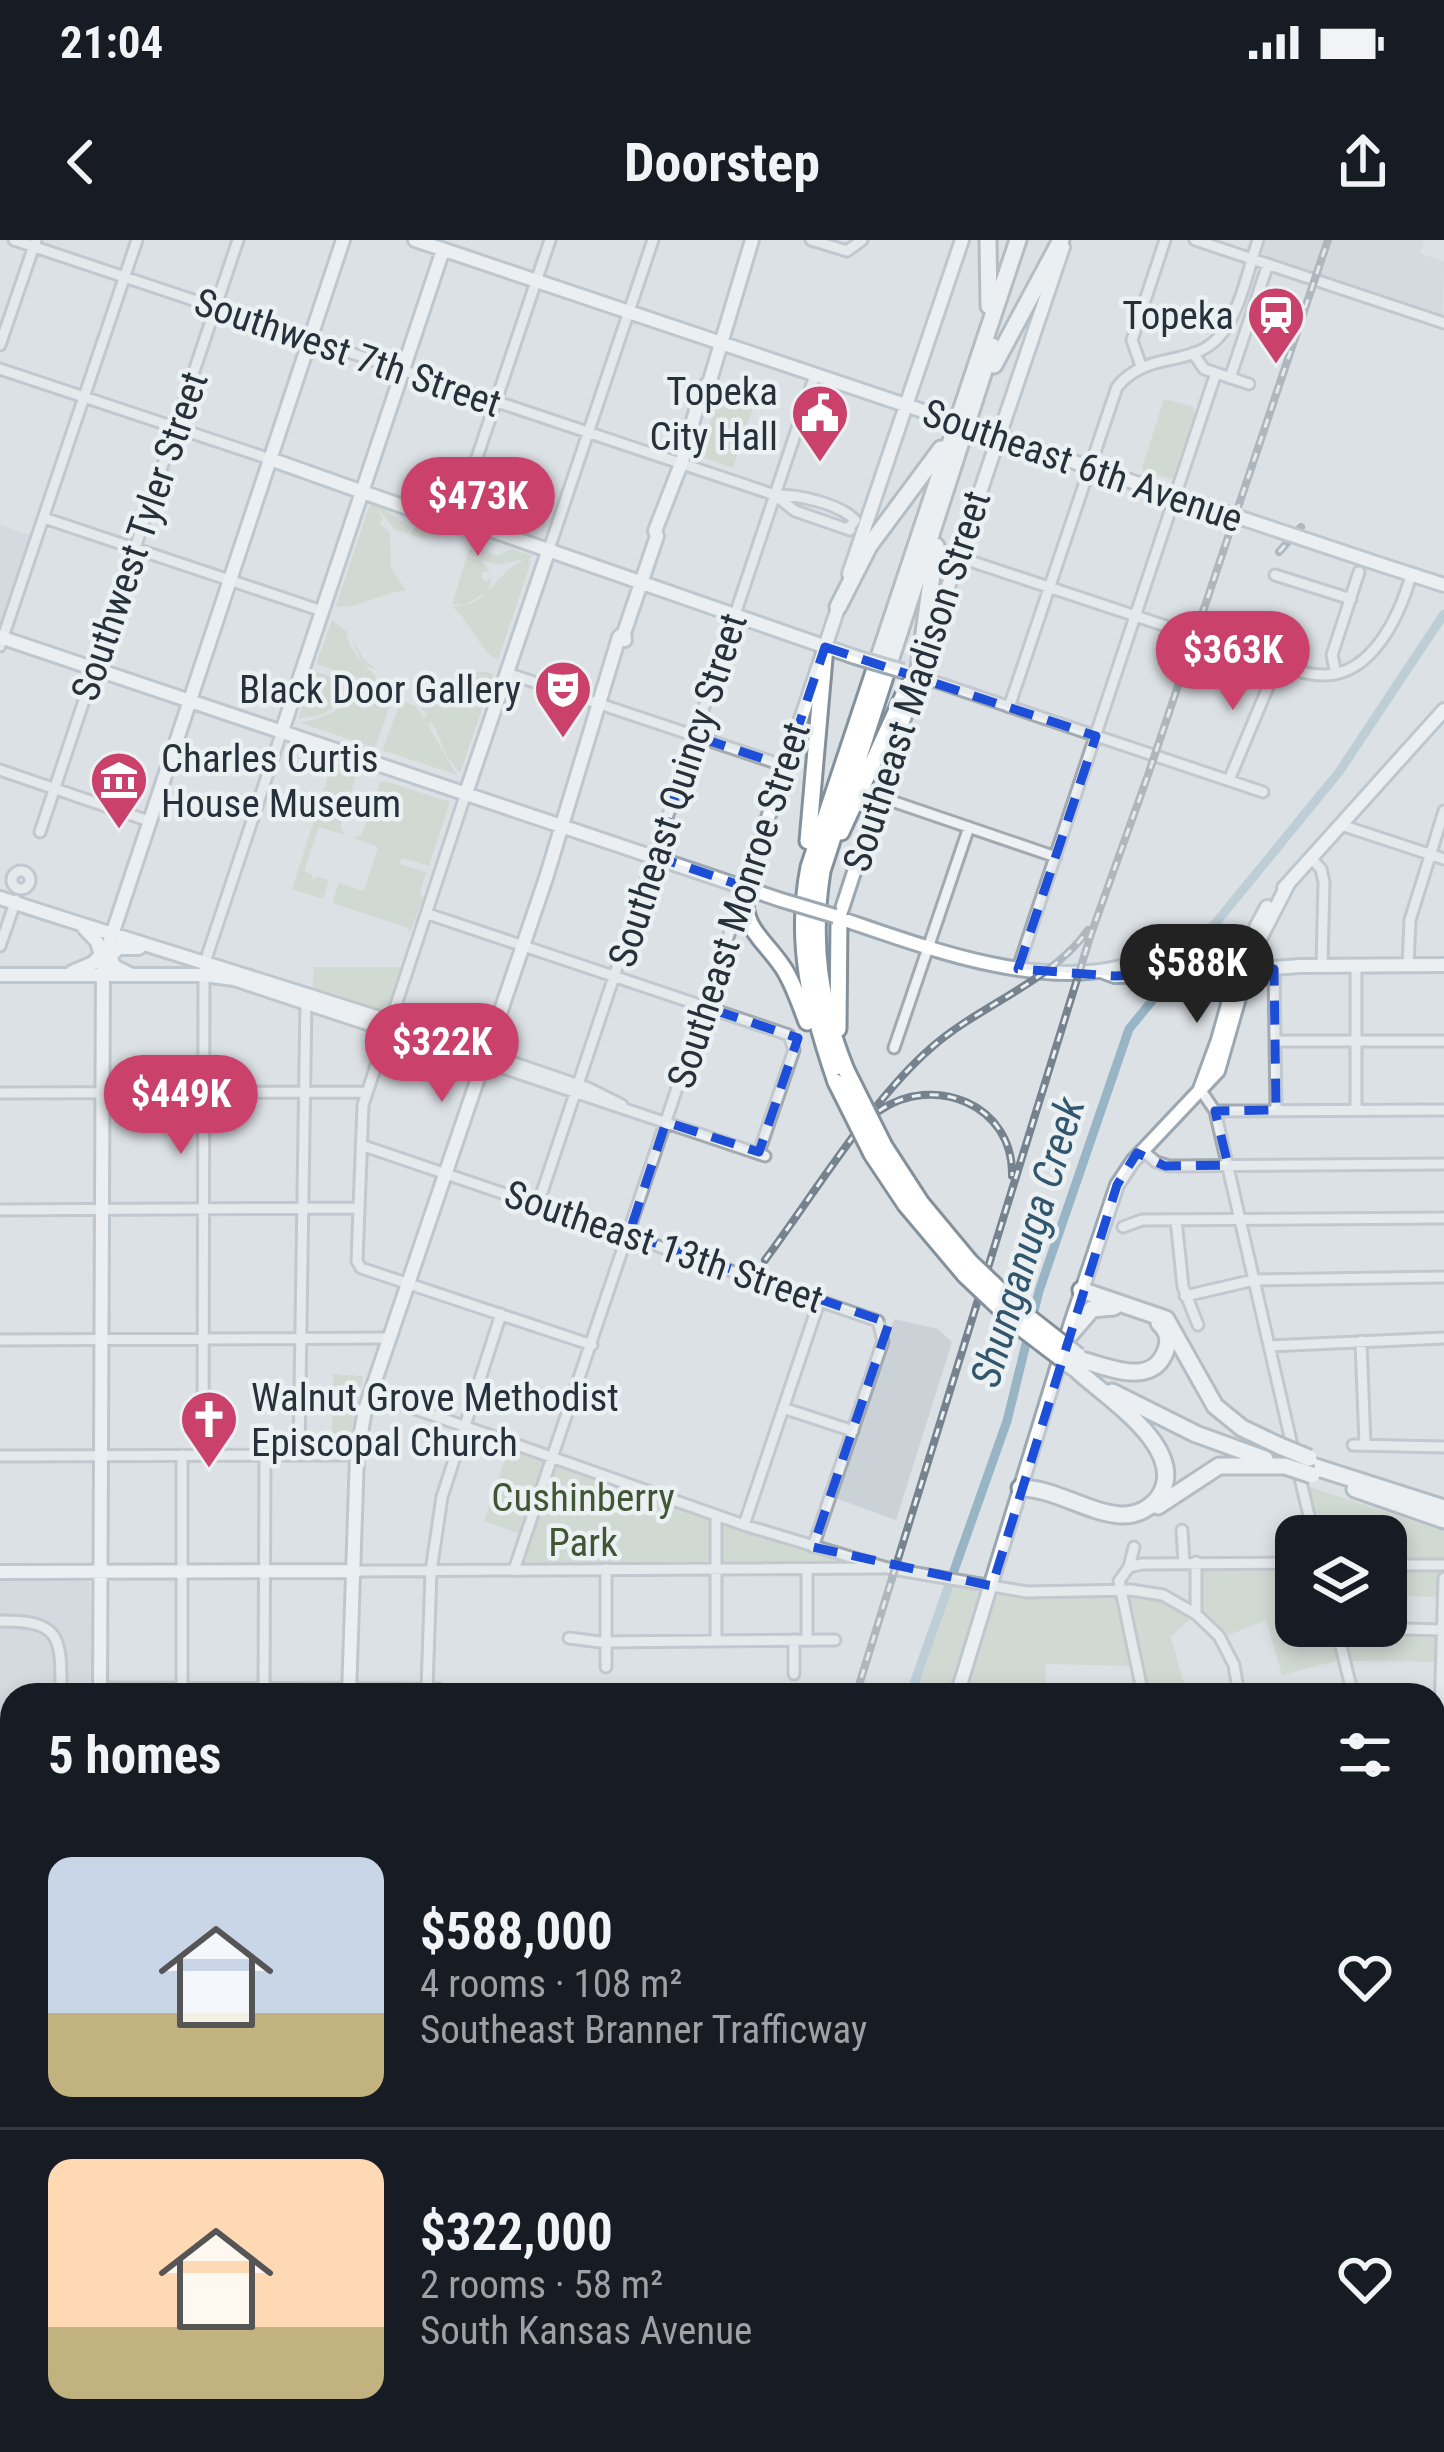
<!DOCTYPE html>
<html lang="en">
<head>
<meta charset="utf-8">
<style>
	:root { --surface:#171b24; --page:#20242c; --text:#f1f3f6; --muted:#9ea1a6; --line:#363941; --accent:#ca416c }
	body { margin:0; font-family:"Roboto Condensed",sans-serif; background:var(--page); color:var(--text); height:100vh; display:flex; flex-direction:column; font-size:45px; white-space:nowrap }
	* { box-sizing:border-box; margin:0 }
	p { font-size:39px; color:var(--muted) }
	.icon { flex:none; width:66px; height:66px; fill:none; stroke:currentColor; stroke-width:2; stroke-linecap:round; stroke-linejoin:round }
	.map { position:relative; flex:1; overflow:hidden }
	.side { position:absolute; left:0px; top:1443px; width:1446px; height:771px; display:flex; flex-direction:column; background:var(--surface); border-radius:36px 36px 0 0; box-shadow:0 6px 18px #0003 }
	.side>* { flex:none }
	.fabs { position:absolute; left:1275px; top:1275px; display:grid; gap:24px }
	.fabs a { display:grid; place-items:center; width:132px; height:132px; border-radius:24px; background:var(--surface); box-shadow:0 6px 18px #0003; font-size:60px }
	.price { position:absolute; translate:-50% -102px; padding:0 27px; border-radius:42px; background:var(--accent); color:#fff; font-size:39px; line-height:78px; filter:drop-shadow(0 3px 6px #0008) }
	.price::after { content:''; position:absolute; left:50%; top:72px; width:36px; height:27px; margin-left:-18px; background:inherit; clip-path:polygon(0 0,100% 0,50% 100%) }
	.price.active { background:#222; color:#fff }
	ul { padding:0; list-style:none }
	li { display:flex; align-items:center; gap:36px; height:300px; padding:0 48px }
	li+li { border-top:3px solid var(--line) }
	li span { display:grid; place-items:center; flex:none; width:336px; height:240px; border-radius:24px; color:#555 }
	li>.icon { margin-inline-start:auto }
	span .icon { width:144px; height:144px; fill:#fffc; stroke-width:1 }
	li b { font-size:51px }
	h2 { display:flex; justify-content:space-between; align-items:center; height:144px; padding:0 48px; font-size:51px }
	.status { display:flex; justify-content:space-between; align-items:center; height:84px; padding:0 60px; background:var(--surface); direction:ltr }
	.status svg { height:33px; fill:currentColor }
	header { display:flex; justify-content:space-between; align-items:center; height:156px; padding:0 48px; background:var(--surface); font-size:54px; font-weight:700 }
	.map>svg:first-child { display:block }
</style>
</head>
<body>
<div class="status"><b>21:04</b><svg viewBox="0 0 49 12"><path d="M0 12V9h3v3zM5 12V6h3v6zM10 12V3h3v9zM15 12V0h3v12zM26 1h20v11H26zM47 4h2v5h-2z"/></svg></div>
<header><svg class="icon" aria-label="back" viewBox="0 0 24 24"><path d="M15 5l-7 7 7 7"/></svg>Doorstep<svg class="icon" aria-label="share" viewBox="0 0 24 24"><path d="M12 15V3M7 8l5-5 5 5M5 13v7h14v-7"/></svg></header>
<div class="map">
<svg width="1444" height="2212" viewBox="0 0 1444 2212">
	<rect width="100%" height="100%" fill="#dce1e6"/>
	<path fill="#cad1d7" d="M1266 0H1424L1420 13 1444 21 1443 75 1266 18 1262 13Z
		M0 285 33 296 0 386Z
		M894 1079 938 1089 952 1102 896 1280 835 1258Z
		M0 1337 84 1339 90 1343 92 1429 89 1455H12V1824L0 1834Z"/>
	<path fill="#c4cfbd" d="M722 148 754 165 733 228 699 216Z
		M1164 159 1192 166 1196 175 1176 235 1170 239 1143 231 1142 227Z
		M371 261C388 268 395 279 411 287L408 293 415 287 427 295 425 299 395 290 378 269 383 280 379 283 390 293 391 328 406 351C380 352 356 371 336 366Z
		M469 309 485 311V319L487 313 498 315 512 309 533 316 528 320 531 322 498 420C480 412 471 382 452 366 489 369 495 330 526 319L498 325 482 320 490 332H483L481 337 486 341 492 338 488 351 465 365 452 364 467 316 481 320 467 314Z
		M332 380 350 394 346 392C348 402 354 414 361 420L351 397 364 419 378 431 363 424 375 435 376 444 316 424Z
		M314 431 371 450 356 452 363 454 344 463 351 454 322 475 298 479Z
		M482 431 494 434 460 533C437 509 442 487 417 464L425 452 456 446 425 447 450 444 467 436 458 445 476 436H489L470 434Z
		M374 452 389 457 391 462 375 508 301 483 324 476Z
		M401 461 416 466 424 478 427 475 432 480 429 485 425 480 457 535 382 510Z
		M295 509 354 529 357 534 340 586 345 595 319 587 304 631 313 635 311 640 318 637 329 640 323 659 292 649 332 524Z
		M385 541 450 562 429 626 401 618 400 624 426 632 420 653 423 659 409 695 408 688 332 663 339 643 364 651 378 607 354 598 362 594 380 542Z
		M314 727H403L389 776 312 751Z
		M333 1134 363 1136 348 1209H332Z
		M510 1205 546 1217 520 1294 484 1281Z
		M554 1221 844 1319 846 1325 527 1326 520 1318Z
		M1304 1245 1444 1291V1322L1386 1321V1296H1340L1334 1290 1317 1289Z
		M1199 1326 1296 1327V1386H1331L1340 1420 1282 1435 1266 1380 1224 1397 1198 1370Z
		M1386 1328 1442 1329 1440 1357 1386 1356Z
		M953 1343 977 1349 982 1355 951 1455H914Z
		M1002 1352 1031 1356H1116L1133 1426 1046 1424 1045 1455H963L996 1357Z
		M1132 1354 1156 1357 1193 1376 1171 1397 1187 1455H1146L1125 1359Z
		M1342 1390 1437 1393 1438 1422 1348 1421Z"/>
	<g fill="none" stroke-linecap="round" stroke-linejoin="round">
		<path stroke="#97b5c5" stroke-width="3" d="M453 2212 463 2202"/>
		<path stroke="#97b5c5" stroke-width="9" d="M910 1455 1007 1181 1039 1051 1129 789 1339 532 1444 374
			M0 1862 12 1852"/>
		<defs>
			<path id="minor" d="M14 0 775 255C797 254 840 264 855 280L848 289
				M811 0 847 11 862 0
				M1195 0 1444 83
				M0 105 36 0
				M1193 113 1204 129 1249 144
				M1141 126 1132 100 1165 0
				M0 129 270 219
				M1230 138 1268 24
				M775 255 795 271 850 290
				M44 278 322 371
				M454 286 550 0
				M548 312 653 0
				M958 317 1193 395
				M1275 335 1351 359
				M0 406 137 0
				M1250 414C1273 422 1300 435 1323 435 1372 436 1400 375 1411 335
				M507 433 785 526
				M1336 434 1332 415 1359 332
				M918 436 1263 552
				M1009 467 1117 147C1147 110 1190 128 1218 98 1240 74 1248 30 1258 0
				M0 530 149 581
				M1229 540 1278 423
				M466 553 363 865 357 1021 361 1028 592 1105
				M877 556 1056 617
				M1341 585 1444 619
				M40 592 238 0
				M1311 618 1321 629 1324 642 1322 725
				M12 640a9 9 0 1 1 18 0a9 9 0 1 1-18 0Z
				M428 674 789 795 794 810 759 912
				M0 706 16 660
				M1356 725V870
				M1408 725 1410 680 1444 571
				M1018 728 1216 133
				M1274 729 1276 870
				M1275 801H1444
				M894 808 969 587
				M485 813 588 848 622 865
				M482 821 765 916
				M1200 849 1215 871 1294 1214
				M0 853 367 852
				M1215 871 1444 870
				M361 905 878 1081 883 1101 813 1307
				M1142 910 1156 922 1169 926 1444 924
				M538 964 815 135
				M0 970 358 968
				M1176 980 1183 1047 1198 1085
				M1123 987 1142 980 1444 978
				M1185 1056 1254 1040 1444 1037
				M0 1100 389 1098
				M1361 1101 1365 1205
				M1270 1106 1444 1098
				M370 1153 744 1285 887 1328 1027 1352 1131 1350 1163 1355 1196 1374 1219 1396 1234 1425 1239 1455
				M783 1168 853 1191
				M1353 1205 1444 1207
				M203 1215 204 725 282 491
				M299 1215 306 759
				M0 1216 357 1215
				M1298 1230 1314 1296
				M716 1275V1400
				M744 1285 820 1059
				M1182 1290 1184 1323
				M1134 1307 1129 1327 1119 1341 1143 1455
				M1196 1322V1374
				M1386 1325H1444
				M1129 1327 1142 1324 1296 1323
				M807 1329V1400
				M514 1330 741 659
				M355 1331 882 1328
				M0 1381C63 1380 61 1399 61 1455
				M1336 1386 1353 1455
				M1336 1387 1441 1390
				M569 1398 600 1402 835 1400
				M606 1427V1329
				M794 1434V1400
				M100 1448 439 1449
				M427 1448 431 1331 442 1257 501 1074
				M182 1455V1215
				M264 1455 265 1215
				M0 1531H12
				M0 1563H12
				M1434 1676 1444 1338
				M0 1696 12 1686
				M1434 1696H1444
				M1434 1811 1444 1812
				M0 2100H12
				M150 2212 151 2202
				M222 2212V2202
				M530 2212V2202
				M676 2212V2202
				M760 2212V2202
				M847 2212V2202
				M1018 2212V2202
				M1103 2212 1104 2202
				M1192 2212V2202
				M1279 2212V2202
				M1353 2212V2202
				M1425 2212 1426 2202"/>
			<path id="major" d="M415 0 938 176
				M708 147 752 0
				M983 191 1121 238
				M270 219 416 271
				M414 269H430L456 278 855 417
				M1382 325 1444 345
				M849 334 962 0
				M0 397 781 660
				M625 400 624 393 657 296 655 291 681 224 700 156 708 143
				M927 409 1063 7
				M282 491 443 10
				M466 553 548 312
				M745 647 841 359
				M1284 648 1444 470
				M0 658C161 711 324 758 485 813
				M836 677C920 705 1031 749 1121 727L1232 726 1248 730 1300 726 1444 725
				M839 678 915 445
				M84 688 97 702 103 722 119 708H139
				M72 732 93 723 107 708 114 726 130 734
				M1104 732 1115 736 1238 733
				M0 735H204L234 739 482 821
				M1200 849 1218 800 1242 714 1267 667
				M1068 1092 1117 945 1133 921 1218 831 1251 716 1288 644
				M0 1332 355 1331
				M100 1455 103 722 343 0
				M349 1455 357 1215 365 1170 546 638 619 397 624 393
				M957 1455 1062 1112
				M1434 1929H1444
				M0 1935 12 1932
				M25 2212 28 2202
				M324 2212 325 2202
				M933 2212V2202"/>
			<path id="highway" d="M988 0 989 66
				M994 125 1061 0
				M838 367 869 306 941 209
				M841 592 908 446 918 436 936 306
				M808 601 825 407
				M745 647C741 690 763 697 784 729 794 745 800 764 807 782
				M838 789 839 678
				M846 830C819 764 811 701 822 631L992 106
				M836 842C811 769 794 704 809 627L1018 0
				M884 906 921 963 970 1022
				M872 914 906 965 965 1035
				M1081 1050 1166 1079 1215 1166 1242 1188 1280 1206
				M1066 1099 1092 1069 1114 1067
				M1085 1121C1111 1128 1153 1147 1166 1110 1170 1098 1167 1091 1159 1083
				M1112 1152 1196 1194 1265 1219
				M1309 1225 1444 1268
				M1020 1248C1054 1248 1086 1272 1120 1275 1136 1276 1152 1268 1160 1255 1188 1209 1106 1157 1078 1131
				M1355 1249 1444 1280
				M1158 1266 1219 1226H1285"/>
		</defs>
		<use href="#minor" stroke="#a2a9af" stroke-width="15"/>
		<use href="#major" stroke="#9ba7b1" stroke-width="18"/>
		<use href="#highway" stroke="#83919c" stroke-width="21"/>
		<use href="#minor" stroke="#eef1f4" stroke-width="9"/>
		<use href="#major" stroke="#fff" stroke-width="12"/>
		<use href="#highway" stroke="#fff" stroke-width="15"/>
		<defs>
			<path id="rail" d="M1279 312 1301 287
				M879 871C933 833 1014 864 1012 936
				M765 1020C814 954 872 859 932 807 980 765 1051 742 1088 690
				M856 1455 1091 694 1148 535 1328 0
				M627 2212 630 2202"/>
		</defs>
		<use href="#rail" stroke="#76838f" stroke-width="8"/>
		<use href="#rail" stroke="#ebf0f3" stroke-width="3" stroke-dasharray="9" stroke-linecap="butt"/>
		<defs>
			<path id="major-bridge" d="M938 176 983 191
				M1121 238 1382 325
				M855 417 903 431
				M781 660 835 676"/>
			<path id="highway-bridge" d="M846 830 884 906
				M836 842 872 914
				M970 1022 1027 1076 1078 1116
				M965 1035 1019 1086 1074 1128
				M1280 1206 1309 1218
				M1285 1226 1312 1235"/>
		</defs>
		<use href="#major-bridge" stroke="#9ba7b1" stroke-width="18" stroke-linecap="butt"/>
		<use href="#highway-bridge" stroke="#83919c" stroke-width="21" stroke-linecap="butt"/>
		<use href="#major-bridge" stroke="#fff" stroke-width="12"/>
		<use href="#highway-bridge" stroke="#fff" stroke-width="15"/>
	</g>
	<path d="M0 0H1444V2212H0ZM825 407 1096 496 1018 729 1115 736 1274 729 1276 870 1215 871 1228 925 1165 926 1137 913 1117 945 992 1346 813 1307 889 1083 629 994 666 882 759 912 798 798 705 767 745 647 655 616 695 496 785 526Z" fill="#dce1e6" fill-opacity=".55" fill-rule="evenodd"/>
	<path fill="none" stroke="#1d4ed8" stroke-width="9" stroke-dasharray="24 15" stroke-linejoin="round" d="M825 407 1096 496 1018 729 1115 736 1274 729 1276 870 1215 871 1228 925 1165 926 1137 913 1117 945 992 1346 813 1307 889 1083 629 994 666 882 759 912 798 798 705 767 745 647 655 616 695 496 785 526Z"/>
	<defs>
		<symbol id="station-pin" viewBox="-11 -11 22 30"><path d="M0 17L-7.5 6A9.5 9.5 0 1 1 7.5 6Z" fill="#ca416c" stroke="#ebf0f3"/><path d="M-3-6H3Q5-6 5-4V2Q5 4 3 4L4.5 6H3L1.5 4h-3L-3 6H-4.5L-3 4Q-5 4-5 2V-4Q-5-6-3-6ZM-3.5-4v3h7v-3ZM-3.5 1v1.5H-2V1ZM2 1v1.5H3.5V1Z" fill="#fff"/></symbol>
		<symbol id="civic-pin" viewBox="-11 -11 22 30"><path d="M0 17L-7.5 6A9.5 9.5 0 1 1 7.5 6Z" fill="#ca416c" stroke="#ebf0f3"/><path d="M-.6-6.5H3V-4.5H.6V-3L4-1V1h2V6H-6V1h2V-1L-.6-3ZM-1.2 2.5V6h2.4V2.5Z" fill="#fff"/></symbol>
		<symbol id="theatre-pin" viewBox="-11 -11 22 30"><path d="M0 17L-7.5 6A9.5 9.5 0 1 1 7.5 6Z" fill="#ca416c" stroke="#ebf0f3"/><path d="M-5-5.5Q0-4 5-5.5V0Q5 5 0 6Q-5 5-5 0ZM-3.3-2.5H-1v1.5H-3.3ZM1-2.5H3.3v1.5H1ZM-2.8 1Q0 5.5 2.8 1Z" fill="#fff"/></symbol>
		<symbol id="museum-pin" viewBox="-11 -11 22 30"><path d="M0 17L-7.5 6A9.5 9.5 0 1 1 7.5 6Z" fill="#ca416c" stroke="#ebf0f3"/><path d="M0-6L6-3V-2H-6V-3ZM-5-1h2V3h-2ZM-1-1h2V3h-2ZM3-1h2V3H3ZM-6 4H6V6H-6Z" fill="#fff"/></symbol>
		<symbol id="church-pin" viewBox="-11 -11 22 30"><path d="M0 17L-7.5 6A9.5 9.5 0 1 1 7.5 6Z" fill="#ca416c" stroke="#ebf0f3"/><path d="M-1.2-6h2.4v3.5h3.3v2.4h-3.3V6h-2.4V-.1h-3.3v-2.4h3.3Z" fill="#fff"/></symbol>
	</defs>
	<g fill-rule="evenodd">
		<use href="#station-pin" x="1243" y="42" width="66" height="90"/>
		<use href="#civic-pin" x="787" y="140" width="66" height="90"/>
		<use href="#theatre-pin" x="530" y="416" width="66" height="90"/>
		<use href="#museum-pin" x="86" y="507" width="66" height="90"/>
		<use href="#church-pin" x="176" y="1146" width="66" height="90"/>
	</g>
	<g text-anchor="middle" stroke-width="9" stroke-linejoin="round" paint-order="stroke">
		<g font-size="39" fill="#26313b" stroke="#ebf0f3" text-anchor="end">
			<text x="1234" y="89">Topeka</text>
			<text x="778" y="165">Topeka<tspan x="778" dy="45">City Hall</tspan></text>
			<text x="521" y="463">Black Door Gallery</text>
			<text x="161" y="532" text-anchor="start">Charles Curtis<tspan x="161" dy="45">House Museum</tspan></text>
			<text x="251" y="1171" text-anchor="start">Walnut Grove Methodist<tspan x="251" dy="45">Episcopal Church</tspan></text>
		</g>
		<g font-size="39" fill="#26313b" stroke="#ebf0f3">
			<text transform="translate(348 112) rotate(19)" y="14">Southwest 7th Street</text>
			<text transform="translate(1083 225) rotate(19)" y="14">Southeast 6th Avenue</text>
			<text transform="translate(139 296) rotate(-71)" y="14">Southwest Tyler Street</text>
			<text transform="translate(916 441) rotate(-72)" y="14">Southeast Madison Street</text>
			<text transform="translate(677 550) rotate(-72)" y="14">Southeast Quincy Street</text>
			<text transform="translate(738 665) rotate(-72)" y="14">Southeast Monroe Street</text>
			<text transform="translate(664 1006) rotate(19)" y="14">Southeast 13th Street</text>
		</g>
		<g font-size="39" fill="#405634" stroke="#ebf0f3">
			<text x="583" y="1271">Cushinberry<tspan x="583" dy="45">Park</tspan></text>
		</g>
		<g font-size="42" font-style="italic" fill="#31566e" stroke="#ebf0f3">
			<text transform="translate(1027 1002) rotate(-73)" y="15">Shunganuga Creek</text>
		</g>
	</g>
</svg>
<div class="fabs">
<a><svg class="icon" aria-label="layers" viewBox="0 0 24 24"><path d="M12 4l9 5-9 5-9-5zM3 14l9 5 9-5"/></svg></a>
</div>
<b class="price" style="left:478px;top:319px">$473K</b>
<b class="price" style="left:1233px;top:473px">$363K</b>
<b class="price active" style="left:1197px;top:786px">$588K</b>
<b class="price" style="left:442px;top:865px">$322K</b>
<b class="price" style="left:181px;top:917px">$449K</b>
<section class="side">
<h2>5 homes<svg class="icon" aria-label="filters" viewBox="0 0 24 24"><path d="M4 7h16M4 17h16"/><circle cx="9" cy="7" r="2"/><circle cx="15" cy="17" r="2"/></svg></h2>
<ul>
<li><span style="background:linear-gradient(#c9d6e8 65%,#c2b280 0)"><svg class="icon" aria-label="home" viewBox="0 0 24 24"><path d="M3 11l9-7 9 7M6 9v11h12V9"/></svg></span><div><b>$588,000</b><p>4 rooms · 108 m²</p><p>Southeast Branner Trafficway</p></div><svg class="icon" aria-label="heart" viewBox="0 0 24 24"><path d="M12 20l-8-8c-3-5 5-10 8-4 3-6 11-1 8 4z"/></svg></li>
<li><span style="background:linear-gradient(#ffd9b3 70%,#c2b280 0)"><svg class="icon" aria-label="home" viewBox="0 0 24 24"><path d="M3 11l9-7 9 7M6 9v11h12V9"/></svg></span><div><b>$322,000</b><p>2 rooms · 58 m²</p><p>South Kansas Avenue</p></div><svg class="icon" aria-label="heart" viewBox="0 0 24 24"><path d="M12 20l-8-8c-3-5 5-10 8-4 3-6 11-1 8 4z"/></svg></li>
</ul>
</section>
</div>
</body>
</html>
